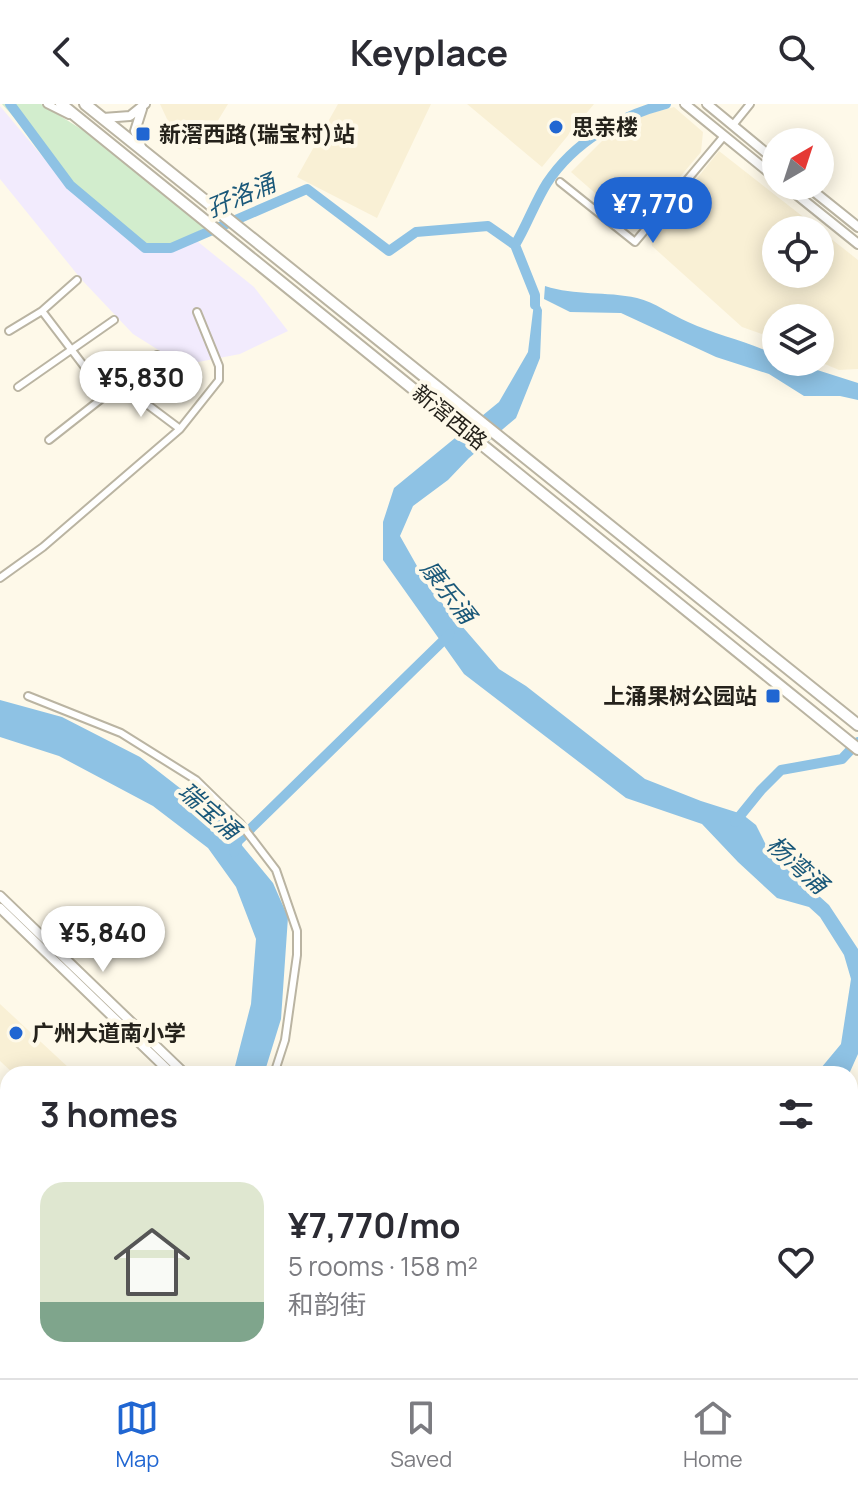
<!DOCTYPE html>
<html lang="en">
<head>
<meta charset="utf-8">
<style>
	:root { --surface:#fff; --page:#f7f7f7; --text:#2b2b33; --muted:#7c7c81; --line:#e1e1e2; --accent:#2066d2 }
	body { margin:0; font-family:Manrope,"Noto Sans SC",sans-serif; background:var(--page); color:var(--text); height:100vh; display:flex; flex-direction:column; font-size:30px; white-space:nowrap }
	* { box-sizing:border-box; margin:0 }
	p { font-size:26px; color:var(--muted) }
	.icon { flex:none; width:44px; height:44px; fill:none; stroke:currentColor; stroke-width:2; stroke-linecap:round; stroke-linejoin:round }
	.map { position:relative; flex:1; overflow:hidden }
	.sheet { position:absolute; left:0px; top:962px; width:858px; height:312px; display:flex; flex-direction:column; background:var(--surface); border-radius:24px 24px 0 0; box-shadow:0 4px 20px #0003 }
	.sheet>* { flex:none }
	.needle { width:52px; rotate:39deg }
	.fabs { position:absolute; left:762px; top:24px; display:grid; gap:16px }
	.fabs a { display:grid; place-items:center; width:72px; height:72px; border-radius:50%; background:var(--surface); box-shadow:0 4px 20px #0003; font-size:40px }
	.price { position:absolute; translate:-50% -68px; padding:0 18px; border-radius:28px; background:#fff; color:#222; font-size:26px; line-height:52px; filter:drop-shadow(0 2px 4px #0008) }
	.price::after { content:''; position:absolute; left:50%; top:48px; width:24px; height:18px; margin-left:-12px; background:inherit; clip-path:polygon(0 0,100% 0,50% 100%) }
	.price.current { background:var(--accent); color:#fff }
	ul { padding:0; list-style:none }
	li { display:flex; align-items:center; gap:24px; height:200px; padding:0 40px }
	li+li { border-top:2px solid var(--line) }
	li span { display:grid; place-items:center; flex:none; width:224px; height:160px; border-radius:24px; color:#555 }
	li>.icon { margin-inline-start:auto }
	span .icon { width:96px; height:96px; fill:#fffc; stroke-width:1 }
	li b { font-size:34px }
	h2 { display:flex; justify-content:space-between; align-items:center; height:96px; padding:0 40px; font-size:34px }
	header { display:flex; justify-content:space-between; align-items:center; height:104px; padding:0 40px; background:var(--surface); font-size:36px; font-weight:700 }
	.dock { display:flex; justify-content:space-around; align-items:center; height:112px; border-top:2px solid var(--line); background:var(--surface); font-size:22px; color:var(--muted) }
	.dock a { display:grid; justify-items:center; gap:4px }
	.dock .current { color:var(--accent) }
	.map>svg:first-child { display:block }
</style>
</head>
<body>
<header><svg class="icon" aria-label="back" viewBox="0 0 24 24"><path d="M15 5l-7 7 7 7"/></svg>Keyplace<svg class="icon" aria-label="search" viewBox="0 0 24 24"><circle cx="10" cy="10" r="6"/><path d="M15 15l6 6"/></svg></header>
<div class="map">
<svg width="858" height="1274" viewBox="0 0 858 1274">
	<rect width="100%" height="100%" fill="#fef9e9"/>
	<path fill="#f9f0d5" d="M160 0H228L200 46 173 28Z
		M338 0H431L377 114 297 73Z
		M467 0H594L542 63Z
		M674 3 703 28 701 48 636 125 571 68 613 26 637 13Z
		M719 47 820 126H776V170H820V126L858 156V265L839 266 820 258V214H776V235L742 223 652 142 650 133Z
		M0 900 69 964 63 970H14L0 957Z
		M858 1242V1274H819L829 1266H850V1249Z"/>
	<path fill="#f2ebfd" d="M0 2 68 83 135 142 168 147 197 137 254 183 288 227 240 250 193 259 168 252 133 230 81 175 0 75Z"/>
	<path fill="#d2edcd" d="M2 0H41L105 40 205 124 170 141 144 139 74 80Z
		M68 1266H185L179 1274H78Z"/>
	<path fill="#8ec2e4" d="M545 182C575 192 606 187 637 194 655 198 671 211 688 218 716 231 747 237 776 251V258H792L858 279V296L840 292H804L769 270 716 253 621 209 570 208 544 195Z
		M535 191 542 206 540 254 516 314 469 354 448 376 413 402 400 432 430 485 499 565 526 582 645 675 701 697 742 710 756 721 769 747 829 801 858 845V950L849 970H816L841 940 851 875 844 851 820 813 809 803 777 794 738 758 702 720 626 694 464 570 383 456V418L394 384 499 298 528 248Z
		M0 596 62 613 140 653 221 716 273 779 288 813 281 915 264 970H233L251 900 256 835 236 783 208 744 153 702 59 652 0 633Z
		M858 1184V1226L850 1234V1191Z
		M8 1202V1237L0 1246V1212Z
		M441 1266H476L481 1274H451Z
		M743 1266H807L797 1274H754Z"/>
	<g fill="none" stroke-linecap="round" stroke-linejoin="round">
		<path stroke="#8ec2e4" stroke-width="10" d="M10 0 70 81 145 144H171L307 85 389 147 416 128 488 122 515 141 535 191V201
			M515 141C527 121 535 98 547 79 574 38 619 12 666 0
			M735 718 761 686 781 666 842 655 858 638
			M234 748 238 737 450 530"/>
		<defs>
			<path id="street" d="M47 0 69 11
				M733 21 750 0
				M560 78 635 138 724 32
				M42 207 106 291
				M9 227 42 207 77 176
				M120 280 180 325
				M18 283 114 216
				M49 336 157 251
				M0 474 43 443 180 325 219 276V262L197 208
				M28 592 121 629 196 676 240 719 276 766 297 827V851L285 936 274 970
				M850 1193 858 1200
				M0 1242 8 1249
				M850 1261 858 1253
				M36 1266 64 1274
				M382 1266 387 1274
				M483 1266 492 1274 507 1266
				M677 1266 682 1274
				M0 1273 8 1261
				M649 1274 664 1266
				M837 1274 845 1266"/>
			<path id="secondary" d="M685 0 776 74
				M707 0 776 57
				M103 14 130 12 145 0
				M141 43 135 27 142 5
				M786 82 858 140
				M807 82 858 123
				M0 792 185 970
				M0 804 172 970"/>
			<path id="highway" d="M61 0 858 645
				M85 0 858 621
				M850 1092 858 1086
				M850 1116 858 1110
				M543 1274 560 1266
				M588 1274 603 1266"/>
		</defs>
		<use href="#street" stroke="#bab4a2" stroke-width="10"/>
		<use href="#secondary" stroke="#bab4a2" stroke-width="12"/>
		<use href="#highway" stroke="#bab4a2" stroke-width="14"/>
		<use href="#street" stroke="#fff" stroke-width="6"/>
		<use href="#secondary" stroke="#fff" stroke-width="8"/>
		<use href="#highway" stroke="#fff" stroke-width="10"/>
	</g>
	<g fill="#2066d2" stroke="#fef9e9" stroke-width="3">
		<circle cx="556" cy="23" r="8"/>
		<rect x="135" y="22" width="16" height="16" rx="4"/>
		<rect x="765" y="584" width="16" height="16" rx="4"/>
		<circle cx="16" cy="929" r="8"/>
	</g>
	<g text-anchor="middle" stroke-width="8" stroke-linejoin="round" paint-order="stroke">
		<g font-size="22" font-weight="bold" fill="#25221b" stroke="#fef9e9" text-anchor="start">
			<text x="572" y="31">思亲楼</text>
			<text x="159" y="38">新滘西路(瑞宝村)站</text>
			<text x="757" y="600" text-anchor="end">上涌果树公园站</text>
			<text x="32" y="937">广州大道南小学</text>
		</g>
		<g font-size="22" fill="#25221b" stroke="#fef9e9">
			<text transform="translate(450 313) rotate(39)" y="8">新滘西路</text>
		</g>
		<g font-size="24" font-style="italic" fill="#1a5879" stroke="#fef9e9">
			<text transform="translate(241 92) rotate(-23)" y="8">孖洛涌</text>
			<text transform="translate(448 488) rotate(52)" y="8">康乐涌</text>
			<text transform="translate(209 707) rotate(41)" y="8">瑞宝涌</text>
			<text transform="translate(797 761) rotate(42)" y="8">杨湾涌</text>
		</g>
	</g>
</svg>
<div class="fabs">
<a><svg class="needle" viewBox="-14 -14 28 28"><path d="M0-13l5 13h-10z" fill="#e53935"/><path d="M0 13l5-13h-10z" fill="#7c7c81"/></svg></a>
<a><svg class="icon" aria-label="locate" viewBox="0 0 24 24"><circle cx="12" cy="12" r="6"/><path d="M12 2v4M12 18v4M2 12h4M18 12h4"/></svg></a>
<a><svg class="icon" aria-label="layers" viewBox="0 0 24 24"><path d="M12 4l9 5-9 5-9-5zM3 14l9 5 9-5"/></svg></a>
</div>
<b class="price current" style="left:653px;top:141px">¥7,770</b>
<b class="price" style="left:141px;top:315px">¥5,830</b>
<b class="price" style="left:103px;top:870px">¥5,840</b>
<section class="sheet">
<h2>3 homes<svg class="icon" aria-label="filters" viewBox="0 0 24 24"><path d="M4 7h16M4 17h16"/><circle cx="9" cy="7" r="2"/><circle cx="15" cy="17" r="2"/></svg></h2>
<ul>
<li><span style="background:linear-gradient(#dfe7d0 75%,#7fa58c 0)"><svg class="icon" aria-label="home" viewBox="0 0 24 24"><path d="M3 11l9-7 9 7M6 9v11h12V9"/></svg></span><div><b>¥7,770/mo</b><p>5 rooms · 158 m²</p><p>和韵街</p></div><svg class="icon" aria-label="heart" viewBox="0 0 24 24"><path d="M12 20l-8-8c-3-5 5-10 8-4 3-6 11-1 8 4z"/></svg></li>
</ul>
</section>
</div>
<nav class="dock">
<a class="current"><svg class="icon" aria-label="map" viewBox="0 0 24 24"><path d="M3 6l6-2 6 2 6-2v14l-6 2-6-2-6 2zM9 4v14M15 6v14"/></svg>Map</a>
<a><svg class="icon" aria-label="saved" viewBox="0 0 24 24"><path d="M7 4h10v16l-5-4-5 4z"/></svg>Saved</a>
<a><svg class="icon" aria-label="home" viewBox="0 0 24 24"><path d="M3 11l9-7 9 7M6 9v11h12V9"/></svg>Home</a>
</nav>
</body>
</html>
